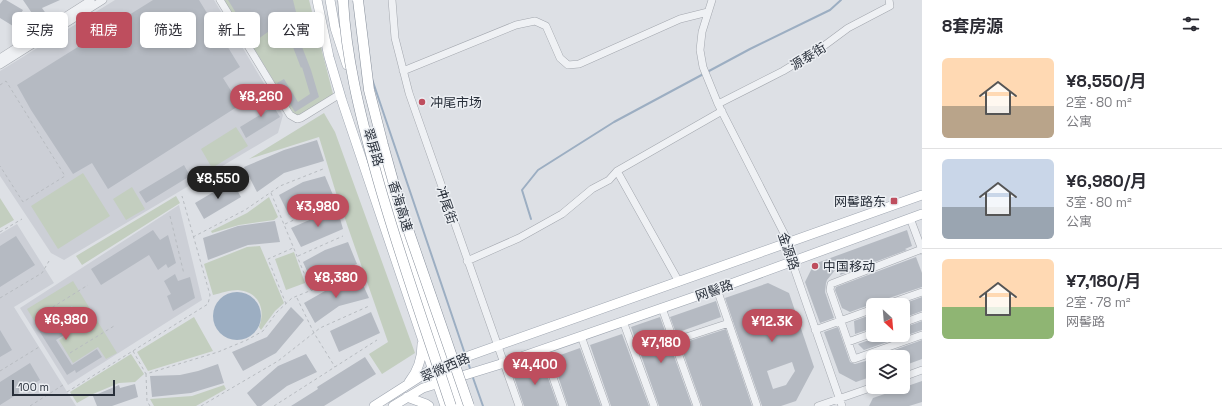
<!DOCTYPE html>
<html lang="zh">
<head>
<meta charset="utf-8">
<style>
	:root { --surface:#fff; --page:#f2f2f3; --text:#2b2b33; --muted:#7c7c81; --line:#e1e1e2; --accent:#be4e5e }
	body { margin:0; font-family:"Space Grotesk","Noto Sans SC",sans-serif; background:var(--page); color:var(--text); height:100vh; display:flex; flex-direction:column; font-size:15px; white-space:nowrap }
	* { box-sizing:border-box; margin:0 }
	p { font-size:13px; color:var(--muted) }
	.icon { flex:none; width:22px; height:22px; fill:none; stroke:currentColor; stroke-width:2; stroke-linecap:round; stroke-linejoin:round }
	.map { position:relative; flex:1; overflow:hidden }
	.side { display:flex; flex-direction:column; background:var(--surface); width:300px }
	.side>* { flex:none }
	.hud { position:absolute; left:12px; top:12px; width:380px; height:36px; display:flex; gap:8px }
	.needle { width:26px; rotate:154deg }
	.tools { position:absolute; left:866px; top:298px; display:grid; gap:8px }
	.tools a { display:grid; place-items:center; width:44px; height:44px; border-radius:6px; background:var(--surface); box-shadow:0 2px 6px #0003; font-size:20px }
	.scale { position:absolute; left:12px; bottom:10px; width:103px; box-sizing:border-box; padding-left:4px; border:2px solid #282f3a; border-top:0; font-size:11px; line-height:14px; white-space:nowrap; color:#282f3a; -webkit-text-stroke:3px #eceff3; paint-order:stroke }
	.price { position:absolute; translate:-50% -34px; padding:0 9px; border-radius:14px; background:var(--accent); color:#fff; font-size:13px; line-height:26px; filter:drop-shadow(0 1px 2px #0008) }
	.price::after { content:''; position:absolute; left:50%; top:24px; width:12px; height:9px; margin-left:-6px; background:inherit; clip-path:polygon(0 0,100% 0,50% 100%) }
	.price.current { background:#222; color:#fff }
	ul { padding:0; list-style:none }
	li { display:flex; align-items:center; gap:12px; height:100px; padding:0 20px }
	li+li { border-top:1px solid var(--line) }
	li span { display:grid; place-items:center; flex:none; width:112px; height:80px; border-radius:6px; color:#555 }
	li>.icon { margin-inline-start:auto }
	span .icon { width:48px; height:48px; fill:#fffc; stroke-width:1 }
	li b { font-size:17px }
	h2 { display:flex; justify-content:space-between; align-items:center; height:48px; padding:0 20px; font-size:17px }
	.tag { padding:0 14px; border-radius:6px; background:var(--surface); box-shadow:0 2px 6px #0003; font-size:14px; line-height:36px }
	.tag.current { background:var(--accent); color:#fff }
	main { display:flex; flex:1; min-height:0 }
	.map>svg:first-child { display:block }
</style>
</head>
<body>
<main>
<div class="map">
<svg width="922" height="406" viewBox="0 0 922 406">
	<rect width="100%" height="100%" fill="#dde0e5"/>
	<path fill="#cccfd6" d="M115 0H214L283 115 278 133 64 260 51 253 0 176V71Z
		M179 205 202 300 68 385 20 308Z
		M17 224 54 283 14 307 76 406H0V234Z"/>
	<path fill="#c3cebf" d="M224 0H309L333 94 296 117Z
		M324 113 335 132 415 353 382 374 369 354 388 342 336 193 319 137 249 159Z
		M236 127 248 146 212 168 201 149Z
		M83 173 110 216 58 249 31 206Z
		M132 187 145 209 126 220 113 199Z
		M176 196 180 203 82 265 76 256Z
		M269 197 278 217 274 220 239 225 212 233 211 231 247 213Z
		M0 198 14 220 0 228Z
		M260 246 284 303 275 311 261 330 259 327C266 309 259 292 238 290 230 290 221 293 213 295L204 264 247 247Z
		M294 252 305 283 286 290 275 259Z
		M73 281 117 353 106 359 98 347 73 363 59 340 84 325 72 306 38 327 27 309Z
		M194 317 213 351 148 371 137 352Z
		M131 354 144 374 135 382 119 383 93 394 77 403 70 392Z
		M224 385 226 389 196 406H154L150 399 192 396Z"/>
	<path fill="#9caec2" d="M213 316a24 24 0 1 1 48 0a24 24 0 1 1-48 0Z"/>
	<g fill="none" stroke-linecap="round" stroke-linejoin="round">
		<path stroke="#9caec2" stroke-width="2" d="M372 79 465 354
			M531 219 522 190 538 170 614 122 750 49 830 10 841 0
			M467 360 471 371
			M472 375 483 406"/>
	</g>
	<path fill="#b5bac2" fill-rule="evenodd" d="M3 0H6L23 10 13 26 0 18V4Z
		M23 0H60L42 8 47 15 38 22Z
		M153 0H199L240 67 223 78 240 105 108 189 92 163 73 174 31 110 17 85Z
		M228 0H293L296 12 290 16 311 70 319 97 295 112 277 83 284 79 298 102 310 94 302 67 301 68 283 21 254 42Z
		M264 91 280 117 246 138 240 127 268 110 258 94Z
		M317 140 324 161 284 173 257 192 244 167 284 150Z
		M184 165 190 176 146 203 139 192Z
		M325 176 333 195 309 203 289 215 279 195 303 182Z
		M232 181 241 197 204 219 195 203Z
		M337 208 343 229 301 247 291 228Z
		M275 221 280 242 248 245 208 260 203 238 238 226Z
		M153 230 160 240 168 235 176 263 168 268 166 264 158 270 149 255 101 285 91 269Z
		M907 230 912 246 905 249 907 250 840 275 845 258 827 280 826 283 825 292 834 318 820 323 805 282 814 264Z
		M16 236 35 265 0 287V246Z
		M348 242 357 264 312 282 303 262 325 250Z
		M916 257 922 273V287L883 300 880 305 872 304 850 312 842 308 835 290 836 287Z
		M175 274 178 281 190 277 195 298 173 311 167 296 171 294 164 281Z
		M360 278 369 298 339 306 315 323 304 303 332 287Z
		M768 283 789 293 814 367 796 401 781 406H762L725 298ZM792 362 795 371 786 385 773 389 767 371Z
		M922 297V311L903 318V305H900Z
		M716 301 721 317 676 333 670 317Z
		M291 307 304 320 276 353 243 371 232 352 267 337Z
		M72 308 82 324 56 340 72 365 97 349 102 357 76 373 75 370 67 375 38 329Z
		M371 312 380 333 339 352 330 331Z
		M873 314V328L855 334 854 321Z
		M660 317 692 406H659L631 327Z
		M922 321V330L864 350 858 344 875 338 877 335H903V328Z
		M838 327 850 362 855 364 873 359V376L856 382 839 373 824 332Z
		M726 329 752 406H702L680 344Z
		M0 330 12 350 0 357Z
		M622 334 649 406H611L590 345Z
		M922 340V359L903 366V357H881L878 356Z
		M580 348 601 406H568L552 358Z
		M306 354 317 372 287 386 261 406H257L247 393 278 366Z
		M365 357 376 374 324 406H291L318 389 317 387Z
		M542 361 558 406H524L512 371Z
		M30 363 40 380 0 405V382Z
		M218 364 224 383 191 393 152 397 150 376 180 375 198 371Z
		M922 381V402L909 406H869L873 398Z
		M135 384 138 397 112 406H97L93 396 119 385 120 388Z"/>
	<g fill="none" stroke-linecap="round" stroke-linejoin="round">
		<defs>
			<path id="minor" d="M220 0 290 115 297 119 301 118 340 94
				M392 0 395 38 409 93 519 406
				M712 0 702 32 700 50 703 67 718 104 789 243 792 262 842 406
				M0 58 91 0
				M0 65 103 0
				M403 71 516 25 535 21 546 26 560 58 568 65 579 64 680 19 708 12
				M718 104 783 71 821 48 848 28 890 6 889 0
				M617 171 679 282
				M910 218 922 250
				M922 249 831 284 830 290 854 359 922 335
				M467 261 519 238 562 214 592 189 609 180 617 171 722 111
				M717 289 757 406
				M885 305 922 292
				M662 308 697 406
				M623 321 654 406
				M903 323 922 316
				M815 330 873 309
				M581 336 606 406
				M674 341 729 323
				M848 342 873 333
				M543 349 563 406
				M903 377 922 370
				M818 406 873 387"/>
			<path id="major" d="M317 0 329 57 342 101 445 406
				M330 0 335 28 347 65
				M376 153 392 207 460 406
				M409 382C418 371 422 358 422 344
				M407 397 426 404 429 406
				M374 406 432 369 922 195
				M393 406 423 388 504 363 717 289 922 214"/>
		</defs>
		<use href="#minor" stroke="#a3a7ae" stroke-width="8"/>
		<use href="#major" stroke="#9ea5b0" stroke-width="10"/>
		<path stroke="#b7bbc0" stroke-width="1" stroke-dasharray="3 3" stroke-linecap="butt" d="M0 85 6 81 65 176 23 202 0 166
			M271 193 311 290
			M170 216 184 274
			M285 224 334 202
			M0 232 22 219
			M193 237 245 210 280 186 323 169
			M298 256 343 236
			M0 298 42 273 49 261
			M297 298 314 333 335 367
			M286 304 268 259 293 248
			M37 317 88 285
			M133 351 146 374 218 352 247 340 263 331 277 312 292 298 357 272
			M70 353 114 326
			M0 371 39 347
			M146 374 147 401 150 406
			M67 392 208 304 210 295 182 196
			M30 406 63 385
			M201 406 278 361 320 328 369 306
			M274 406 377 340"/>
		<use href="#minor" stroke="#eff1f4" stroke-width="7"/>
		<use href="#major" stroke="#fff" stroke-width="9"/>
		<defs>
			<path id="highway-bridge" d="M343 0C346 58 360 114 375 169 397 249 425 327 451 406
				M358 0 369 90 383 145 400 206 469 406"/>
		</defs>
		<use href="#highway-bridge" stroke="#868e9a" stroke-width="11" stroke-linecap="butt"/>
		<use href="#highway-bridge" stroke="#fff" stroke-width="10"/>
	</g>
	<g fill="#be4e5e" stroke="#eceff3" stroke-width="1.5">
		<circle cx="422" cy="102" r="4"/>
		<rect x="890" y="197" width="8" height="8" rx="2"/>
		<circle cx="815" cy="266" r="4"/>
	</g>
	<g text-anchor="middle" stroke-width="3" stroke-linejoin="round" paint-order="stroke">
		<g font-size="13" fill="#282f3a" stroke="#eceff3">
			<text transform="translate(808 56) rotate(-32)" y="5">源泰街</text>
			<text transform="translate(374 147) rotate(73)" y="5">翠屏路</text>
			<text transform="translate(447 205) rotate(71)" y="5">冲尾街</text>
			<text transform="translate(401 206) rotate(73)" y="5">香海高速</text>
			<text transform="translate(789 251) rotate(71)" y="5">金源路</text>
			<text transform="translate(714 290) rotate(-19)" y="5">网髻路</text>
			<text transform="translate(445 367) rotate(-24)" y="5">翠微西路</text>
		</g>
		<g font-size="13" fill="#282f3a" stroke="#eceff3" text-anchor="start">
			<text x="430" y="107">冲尾市场</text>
			<text x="886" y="206" text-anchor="end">网髻路东</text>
			<text x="823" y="271">中国移动</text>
		</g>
	</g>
</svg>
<div class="tools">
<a><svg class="needle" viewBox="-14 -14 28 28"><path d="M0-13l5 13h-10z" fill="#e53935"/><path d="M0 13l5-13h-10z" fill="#7c7c81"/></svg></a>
<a><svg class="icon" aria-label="layers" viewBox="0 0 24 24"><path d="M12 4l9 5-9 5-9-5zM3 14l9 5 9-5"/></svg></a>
</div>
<div class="scale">100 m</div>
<b class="price" style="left:261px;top:118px">¥8,260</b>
<b class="price current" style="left:218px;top:200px">¥8,550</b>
<b class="price" style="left:318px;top:228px">¥3,980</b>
<b class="price" style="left:336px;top:299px">¥8,380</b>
<b class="price" style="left:66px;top:341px">¥6,980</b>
<b class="price" style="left:772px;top:343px">¥12.3K</b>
<b class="price" style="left:661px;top:364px">¥7,180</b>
<b class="price" style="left:535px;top:386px">¥4,400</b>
<div class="hud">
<a class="tag">买房</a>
<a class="tag current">租房</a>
<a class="tag">筛选</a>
<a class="tag">新上</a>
<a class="tag">公寓</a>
</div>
</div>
<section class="side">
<h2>8套房源<svg class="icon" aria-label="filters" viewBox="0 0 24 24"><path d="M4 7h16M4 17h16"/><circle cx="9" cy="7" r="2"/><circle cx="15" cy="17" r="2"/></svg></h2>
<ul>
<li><span style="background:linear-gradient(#ffd9b3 60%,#b9a48a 0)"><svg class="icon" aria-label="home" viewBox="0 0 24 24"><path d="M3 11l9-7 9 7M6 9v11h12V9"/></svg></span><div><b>¥8,550/月</b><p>2室 · 80 m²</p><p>公寓</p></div></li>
<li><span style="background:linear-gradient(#c9d6e8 60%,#9aa5b1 0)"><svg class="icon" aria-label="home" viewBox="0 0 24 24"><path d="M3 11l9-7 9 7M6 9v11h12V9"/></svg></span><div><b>¥6,980/月</b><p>3室 · 80 m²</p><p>公寓</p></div></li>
<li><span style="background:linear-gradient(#ffd9b3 60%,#8fb573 0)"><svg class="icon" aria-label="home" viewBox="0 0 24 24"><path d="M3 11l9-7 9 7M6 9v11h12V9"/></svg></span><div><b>¥7,180/月</b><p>2室 · 78 m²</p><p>网髻路</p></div></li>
</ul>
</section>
</main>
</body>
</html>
